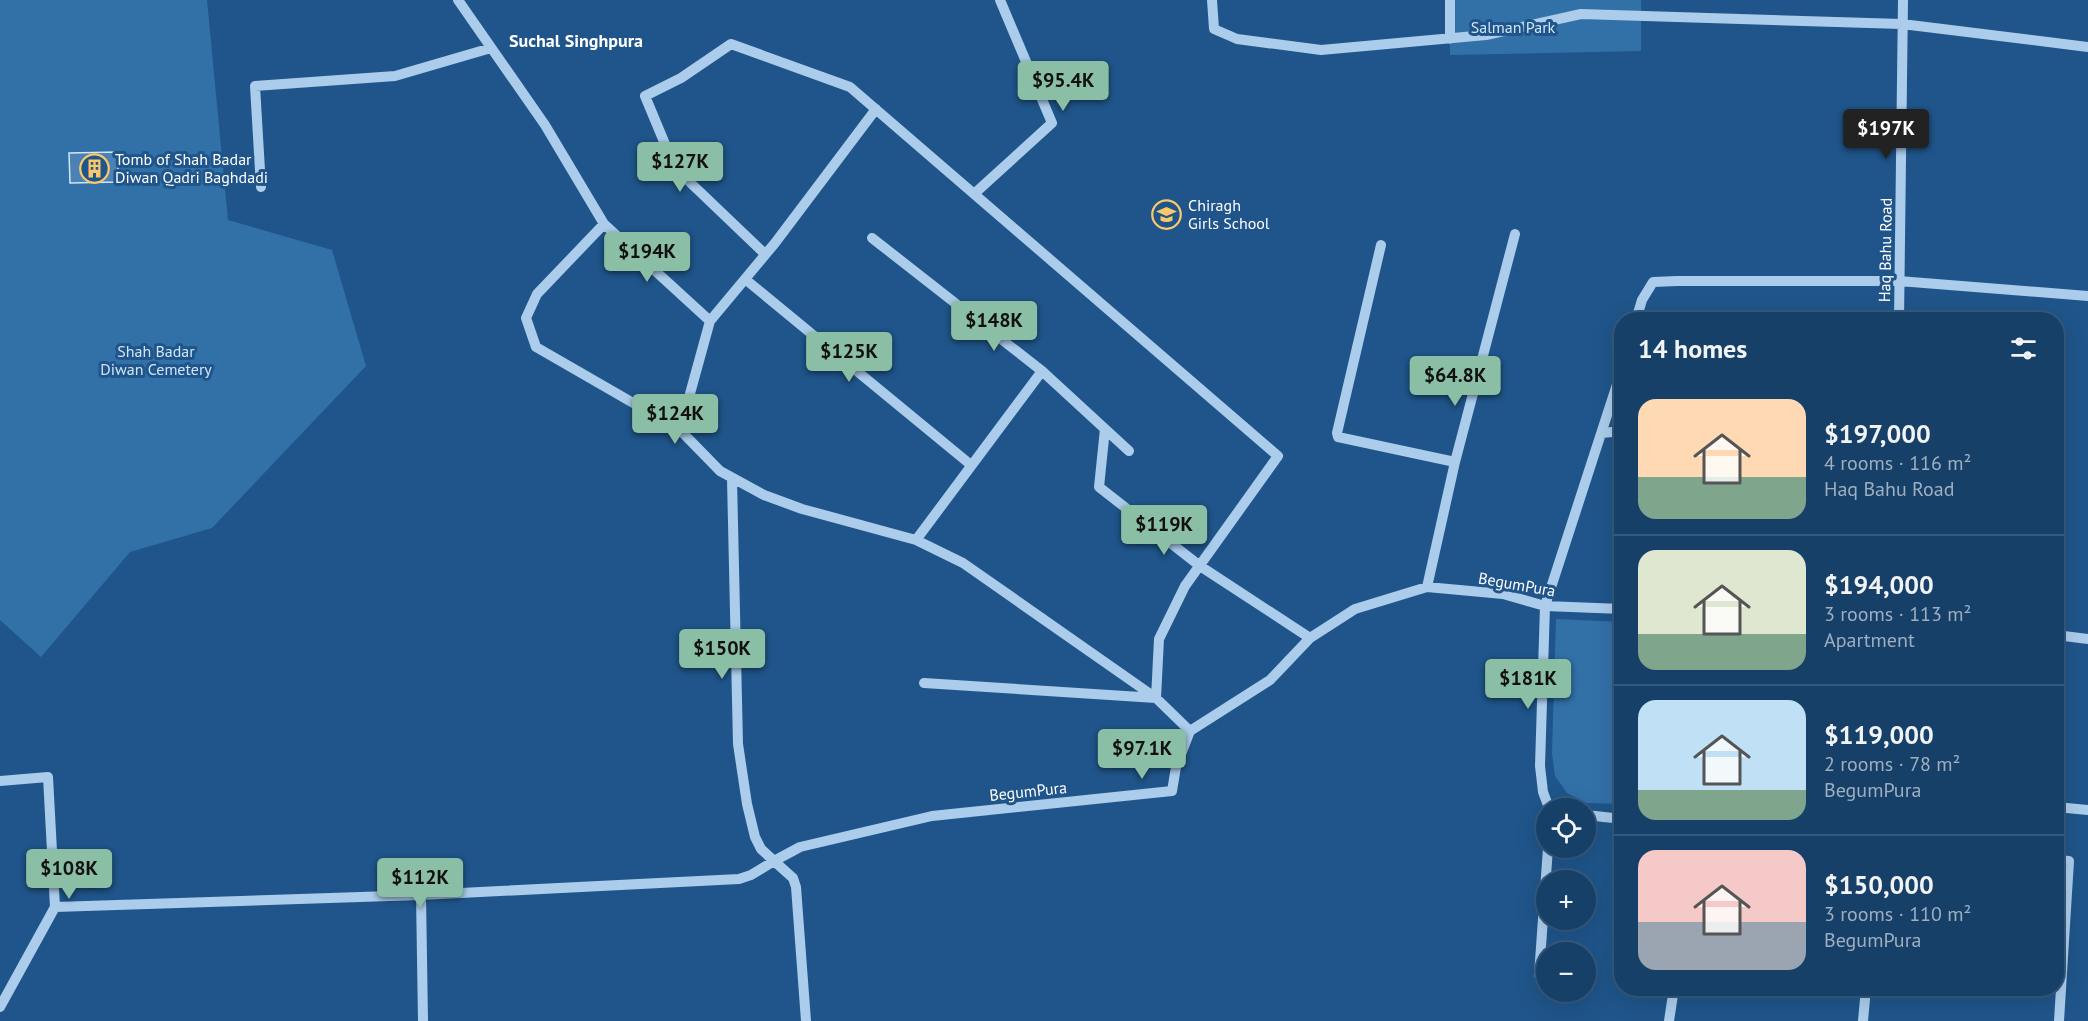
<!DOCTYPE html>
<html lang="en">
<head>
<meta charset="utf-8">
<style>
	:root { --surface:#174068; --page:#244b71; --text:#f1f3f6; --muted:#9eafc0; --line:#36597c; --accent:#8abfa5 }
	body { margin:0; font-family:"PT Sans",sans-serif; background:var(--page); color:var(--text); height:100vh; display:flex; flex-direction:column; font-size:22px; white-space:nowrap }
	* { box-sizing:border-box; margin:0 }
	p { font-size:20px; color:var(--muted) }
	.icon { flex:none; width:33px; height:33px; fill:none; stroke:currentColor; stroke-width:2; stroke-linecap:round; stroke-linejoin:round }
	.map { position:relative; flex:1; overflow:hidden }
	.details { position:absolute; left:1614px; top:312px; width:450px; height:684px; display:flex; flex-direction:column; background:var(--surface); border-radius:24px; box-shadow:0 6px 24px #0002,0 0 0 2px var(--line) }
	.details>* { flex:none }
	.fabs { position:absolute; left:1536px; top:798px; display:grid; gap:12px }
	.fabs a { display:grid; place-items:center; width:60px; height:60px; border-radius:50%; background:var(--surface); box-shadow:0 6px 24px #0002,0 0 0 2px var(--line); font-size:30px }
	.price { position:absolute; translate:-50% -51px; padding:0 14px; border-radius:6px; background:var(--accent); color:#111; font-size:20px; line-height:39px; filter:drop-shadow(0 2px 3px #0008) }
	.price::after { content:''; position:absolute; left:50%; top:36px; width:18px; height:14px; margin-left:-9px; background:inherit; clip-path:polygon(0 0,100% 0,50% 100%) }
	.price.on { background:#222; color:#fff }
	ul { padding:0; list-style:none }
	li { display:flex; align-items:center; gap:18px; height:150px; padding:0 24px }
	li+li { border-top:2px solid var(--line) }
	li span { display:grid; place-items:center; flex:none; width:168px; height:120px; border-radius:18px; color:#555 }
	li>.icon { margin-inline-start:auto }
	span .icon { width:72px; height:72px; fill:#fffc; stroke-width:1 }
	li b { font-size:26px }
	h2 { display:flex; justify-content:space-between; align-items:center; height:72px; padding:0 24px; font-size:26px }
	.map>svg:first-child { display:block }
</style>
</head>
<body>
<div class="map">
<svg width="2088" height="1021" viewBox="0 0 2088 1021">
	<rect width="100%" height="100%" fill="#1f558a"/>
	<path fill="#3270a8" d="M0 0H207L228 220 332 250 366 366 212 528 130 552 41 657 0 620Z
		M1450 0H1641V51L1450 55Z
		M1556 619 1621 622V804L1586 803 1567 793 1555 776 1552 753Z"/>
	<path fill="#4b81b4" stroke="#d0e5f8" stroke-width="1.5" d="M118 152V182L70 183 69 153Z"/>
	<g fill="none" stroke-linecap="round" stroke-linejoin="round">
		<path stroke="#abcceb" stroke-width="10" d="M458 0 545 125 604 224 537 294 526 318 536 347 680 430 720 471 764 495 802 509 916 540 963 563 1156 698 1190 731
			M1212 0 1214 29 1237 39 1321 50 1486 35 1581 14 1902 24 2088 47
			M1450 0V39
			M261 187 255 86 395 76 491 48
			M974 194 1052 123 1000 0
			M604 224 710 321
			M872 238 1042 371 1129 451
			M1381 245 1337 433 1338 437 1455 462
			M765 254 675 168 645 96 681 78 731 44 850 87 1278 456 1185 586 1159 639 1156 698 924 683
			M745 279 971 465
			M1636 320 1642 300 1653 282 1677 281H1899L2088 296
			M1899 320 1903 0
			M1105 429 1099 487 1200 566 1310 638
			M680 430 710 321 775 243 876 109
			M1602 433 1622 431
			M916 540 1042 371
			M1427 587 1455 462 1515 234
			M2056 635 2088 639
			M0 781 48 777 55 907 0 1007
			M2056 807 2088 810
			M1549 808 1543 792 1540 766 1545 606 1622 369
			M1586 815 1622 819
			M2056 860 2069 861 2059 1021
			M421 895 423 1021
			M55 907 421 895 739 879 751 875 774 861 761 849 755 837 747 804 738 744 732 479
			M1539 975 1548 848
			M806 1021 796 887 793 878 774 861 800 847 932 816 1172 791 1176 767 1190 731 1270 680 1310 638 1355 609 1427 587 1503 594 1545 606 1622 609
			M1669 1021 1674 988
			M1863 1021 1866 988"/>
	</g>
	<defs>
		<symbol id="building-ring" viewBox="-11 -11 22 22"><circle r="9.5" fill="#1f558a" stroke="#fac76a" stroke-width="1.5"/><path d="M-4-6H4V6H1V3H-1V6H-4ZM-2.5-4.3h1.7v1.8h-1.7ZM.8-4.3h1.7v1.8H.8ZM-2.5-1h1.7V.8h-1.7ZM.8-1h1.7V.8H.8Z" fill="#fac76a"/></symbol>
		<symbol id="school-ring" viewBox="-11 -11 22 22"><circle r="9.5" fill="#1f558a" stroke="#fac76a" stroke-width="1.5"/><path d="M0-5L7-2L0 1L-7-2ZM-4 1L0 2.5L4 1V4Q0 6-4 4Z" fill="#fac76a"/></symbol>
	</defs>
	<g fill-rule="evenodd">
		<use href="#building-ring" x="78" y="152" width="33" height="33"/>
		<use href="#school-ring" x="1150" y="198" width="33" height="33"/>
	</g>
	<g text-anchor="middle" stroke-width="6" stroke-linejoin="round" paint-order="stroke">
		<g font-size="16" fill="#d0e5f8" stroke="#1f558a">
			<text x="1513" y="33">Salman Park</text>
			<text x="156" y="357">Shah Badar<tspan x="156" dy="18">Diwan Cemetery</tspan></text>
		</g>
		<g font-size="16" fill="#fff" stroke="#1f558a" text-anchor="start">
			<text x="115" y="165">Tomb of Shah Badar<tspan x="115" dy="18">Diwan Qadri Baghdadi</tspan></text>
			<text x="1188" y="211">Chiragh<tspan x="1188" dy="18">Girls School</tspan></text>
		</g>
		<g font-size="16" fill="#fff" stroke="#1f558a">
			<text transform="translate(1885 250) rotate(-89)" y="6">Haq Bahu Road</text>
			<text transform="translate(1517 584) rotate(10)" y="6">BegumPura</text>
			<text transform="translate(1028 791) rotate(-6)" y="6">BegumPura</text>
		</g>
		<g font-size="18" font-weight="bold" fill="#fff" stroke="#1f558a">
			<text x="576" y="47">Suchal Singhpura</text>
		</g>
	</g>
</svg>
<div class="fabs">
<a><svg class="icon" aria-label="locate" viewBox="0 0 24 24"><circle cx="12" cy="12" r="6"/><path d="M12 2v4M12 18v4M2 12h4M18 12h4"/></svg></a>
<a>+</a>
<a>−</a>
</div>
<b class="price" style="left:1063px;top:112px">$95.4K</b>
<b class="price on" style="left:1886px;top:160px">$197K</b>
<b class="price" style="left:680px;top:193px">$127K</b>
<b class="price" style="left:647px;top:283px">$194K</b>
<b class="price" style="left:994px;top:352px">$148K</b>
<b class="price" style="left:849px;top:383px">$125K</b>
<b class="price" style="left:1455px;top:407px">$64.8K</b>
<b class="price" style="left:675px;top:445px">$124K</b>
<b class="price" style="left:1164px;top:556px">$119K</b>
<b class="price" style="left:722px;top:680px">$150K</b>
<b class="price" style="left:1528px;top:710px">$181K</b>
<b class="price" style="left:1142px;top:780px">$97.1K</b>
<b class="price" style="left:69px;top:900px">$108K</b>
<b class="price" style="left:420px;top:909px">$112K</b>
<section class="details">
<h2>14 homes<svg class="icon" aria-label="filters" viewBox="0 0 24 24"><path d="M4 7h16M4 17h16"/><circle cx="9" cy="7" r="2"/><circle cx="15" cy="17" r="2"/></svg></h2>
<ul>
<li><span style="background:linear-gradient(#ffd9b3 65%,#7fa58c 0)"><svg class="icon" aria-label="home" viewBox="0 0 24 24"><path d="M3 11l9-7 9 7M6 9v11h12V9"/></svg></span><div><b>$197,000</b><p>4 rooms · 116 m²</p><p>Haq Bahu Road</p></div></li>
<li><span style="background:linear-gradient(#dfe7d0 70%,#7fa58c 0)"><svg class="icon" aria-label="home" viewBox="0 0 24 24"><path d="M3 11l9-7 9 7M6 9v11h12V9"/></svg></span><div><b>$194,000</b><p>3 rooms · 113 m²</p><p>Apartment</p></div></li>
<li><span style="background:linear-gradient(#bfe0f5 75%,#7fa58c 0)"><svg class="icon" aria-label="home" viewBox="0 0 24 24"><path d="M3 11l9-7 9 7M6 9v11h12V9"/></svg></span><div><b>$119,000</b><p>2 rooms · 78 m²</p><p>BegumPura</p></div></li>
<li><span style="background:linear-gradient(#f6c9c9 60%,#9aa5b1 0)"><svg class="icon" aria-label="home" viewBox="0 0 24 24"><path d="M3 11l9-7 9 7M6 9v11h12V9"/></svg></span><div><b>$150,000</b><p>3 rooms · 110 m²</p><p>BegumPura</p></div></li>
</ul>
</section>
</div>
</body>
</html>
